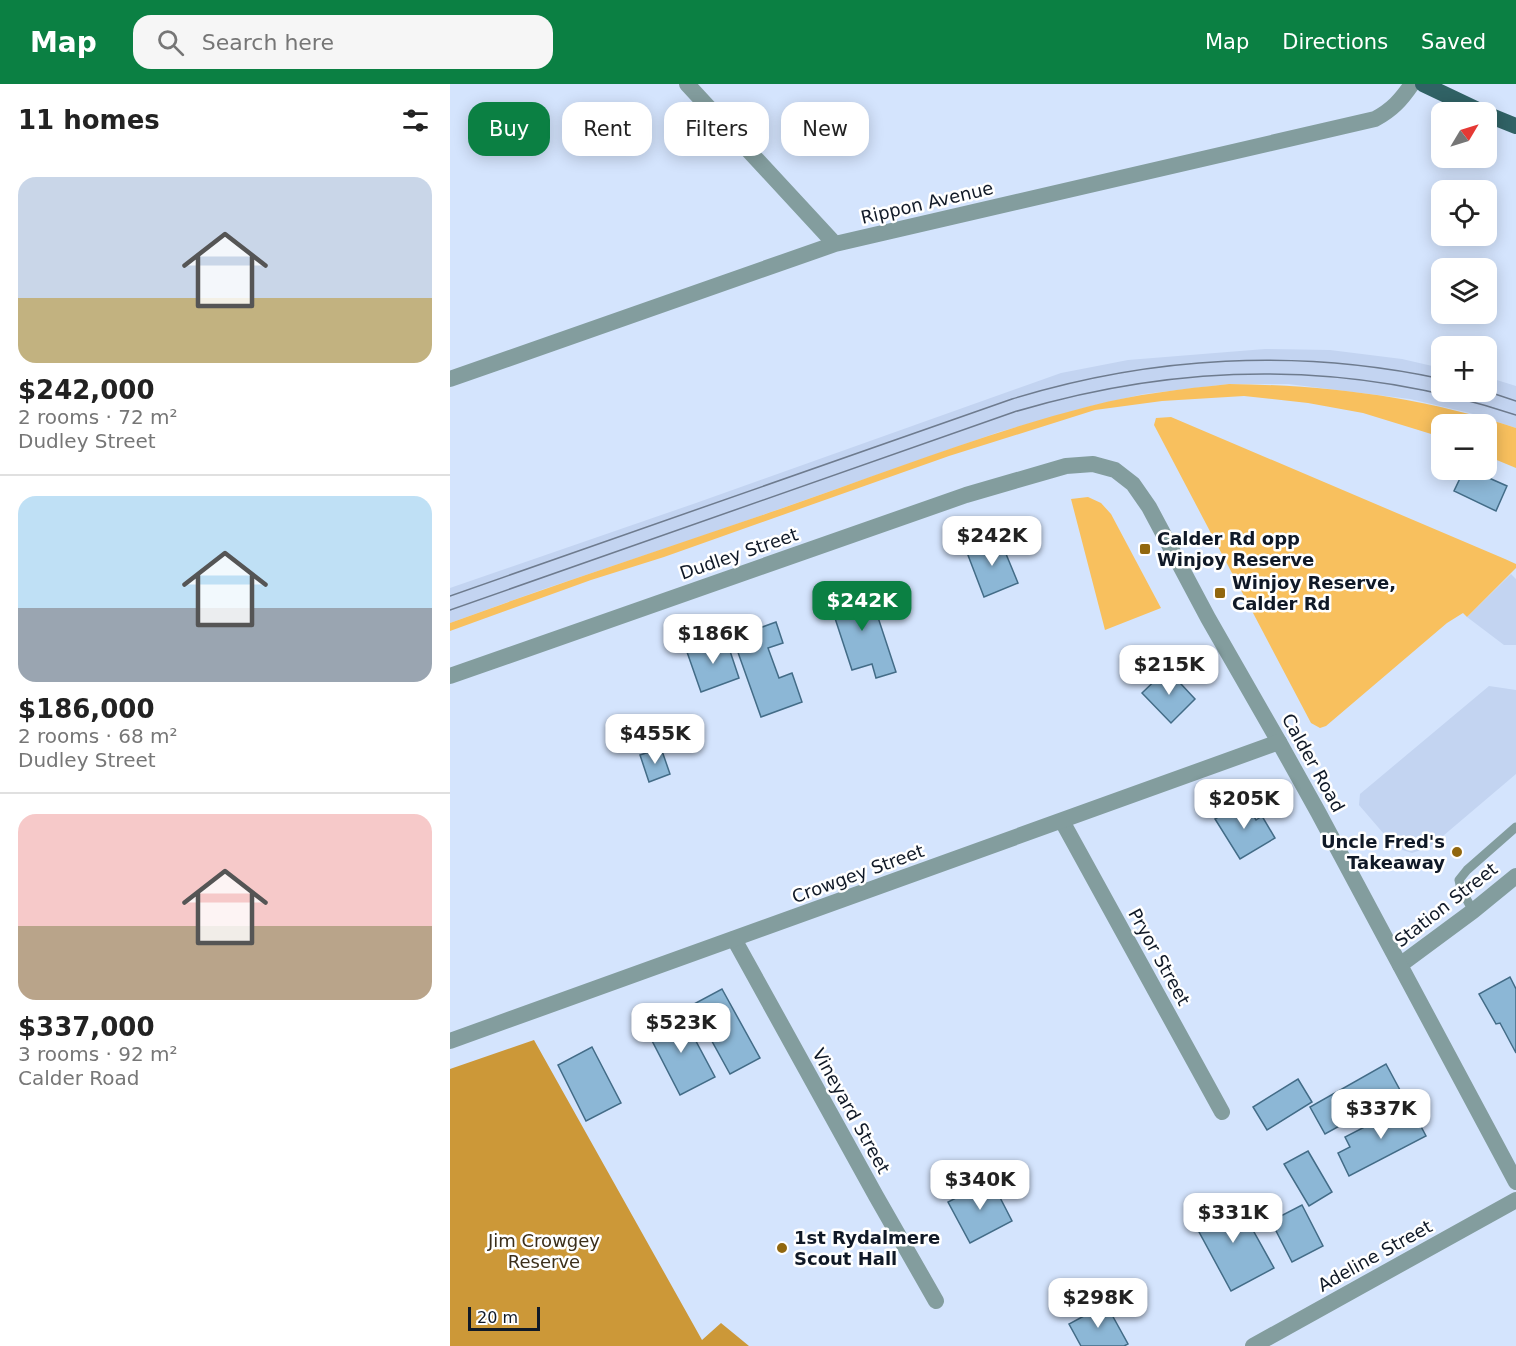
<!DOCTYPE html>
<html lang="en">
<head>
<meta charset="utf-8">
<style>
	:root { --surface:#fff; --page:#f6f6f6; --text:#222; --muted:#767676; --line:#e0e0e0; --accent:#0b8043 }
	body { margin:0; font-family:"DejaVu Sans",sans-serif; background:var(--page); color:var(--text); height:100vh; display:flex; flex-direction:column; font-size:22px; white-space:nowrap }
	* { box-sizing:border-box; margin:0 }
	p { font-size:20px; color:var(--muted) }
	.icon { flex:none; width:33px; height:33px; fill:none; stroke:currentColor; stroke-width:2; stroke-linecap:round; stroke-linejoin:round }
	.map { position:relative; flex:1; overflow:hidden }
	.details { display:flex; flex-direction:column; background:var(--surface); width:450px }
	.details>* { flex:none }
	.banner { position:absolute; left:18px; top:18px; width:570px; height:54px; display:flex; gap:12px }
	.needle { width:39px; rotate:52deg }
	.controls { position:absolute; left:981px; top:18px; display:grid; gap:12px }
	.controls a { display:grid; place-items:center; width:66px; height:66px; border-radius:12px; background:var(--surface); box-shadow:0 3px 15px #0003; font-size:30px }
	.scale { position:absolute; left:18px; bottom:15px; width:72px; box-sizing:border-box; padding-left:6px; border:3px solid #101927; border-top:0; font-size:16px; line-height:21px; white-space:nowrap; color:#101927; -webkit-text-stroke:4px #fff; paint-order:stroke }
	.price { position:absolute; translate:-50% -51px; padding:0 14px; border-radius:12px; background:#fff; color:#222; font-size:20px; line-height:39px; filter:drop-shadow(0 2px 3px #0008) }
	.price::after { content:''; position:absolute; left:50%; top:36px; width:18px; height:14px; margin-left:-9px; background:inherit; clip-path:polygon(0 0,100% 0,50% 100%) }
	.price.active { background:var(--accent); color:#fff }
	ul { padding:0; list-style:none }
	li { display:grid; align-content:center; gap:12px; height:318px; padding:0 18px }
	li+li { border-top:2px solid var(--line) }
	li span { display:grid; place-items:center; height:186px; border-radius:18px; color:#555 }
	li>.icon { margin-inline-start:auto }
	span .icon { width:108px; height:108px; fill:#fffc; stroke-width:1 }
	li b { font-size:26px }
	h2 { display:flex; justify-content:space-between; align-items:center; height:72px; padding:0 18px; font-size:26px }
	.chip { padding:0 21px; border-radius:18px; background:var(--surface); box-shadow:0 3px 15px #0003; font-size:21px; line-height:54px }
	.chip.active { background:var(--accent); color:#fff }
	header { display:flex; align-items:center; gap:36px; box-sizing:border-box; height:84px; padding:0 30px; background:var(--accent); color:#fff }
	header strong { font-size:28px }
	nav { display:flex; gap:33px; margin-inline-start:auto; font-size:21px }
	.search { width:420px; height:54px; background:var(--page); display:flex; align-items:center; gap:15px; box-sizing:border-box; padding:0 21px; border-radius:18px; color:var(--muted); font-size:22px }
	main { display:flex; flex:1; min-height:0 }
	.map>svg:first-child { display:block }
</style>
</head>
<body>
<header>
<strong>Map</strong>
<div class="search"><svg class="icon" aria-label="search" viewBox="0 0 24 24"><circle cx="10" cy="10" r="6"/><path d="M15 15l6 6"/></svg>Search here</div>
<nav><a>Map</a><a>Directions</a><a>Saved</a></nav>
</header>
<main>
<section class="details">
<h2>11 homes<svg class="icon" aria-label="filters" viewBox="0 0 24 24"><path d="M4 7h16M4 17h16"/><circle cx="9" cy="7" r="2"/><circle cx="15" cy="17" r="2"/></svg></h2>
<ul>
<li><span style="background:linear-gradient(#c9d6e8 65%,#c2b280 0)"><svg class="icon" aria-label="home" viewBox="0 0 24 24"><path d="M3 11l9-7 9 7M6 9v11h12V9"/></svg></span><div><b>$242,000</b><p>2 rooms · 72 m²</p><p>Dudley Street</p></div></li>
<li><span style="background:linear-gradient(#bfe0f5 60%,#9aa5b1 0)"><svg class="icon" aria-label="home" viewBox="0 0 24 24"><path d="M3 11l9-7 9 7M6 9v11h12V9"/></svg></span><div><b>$186,000</b><p>2 rooms · 68 m²</p><p>Dudley Street</p></div></li>
<li><span style="background:linear-gradient(#f6c9c9 60%,#b9a48a 0)"><svg class="icon" aria-label="home" viewBox="0 0 24 24"><path d="M3 11l9-7 9 7M6 9v11h12V9"/></svg></span><div><b>$337,000</b><p>3 rooms · 92 m²</p><p>Calder Road</p></div></li>
</ul>
</section>
<div class="map">
<svg width="1066" height="1262" viewBox="0 0 1066 1262">
	<rect width="100%" height="100%" fill="#d4e4fd"/>
	<path fill="#c3d4f1" d="M815 265 880 266 952 275 991 284 992 308H1036L1037 293 1066 302V344L1020 329 960 315 838 300H779L694 310 641 322 549 348 261 449 94 505 0 539V504L246 419 611 289 678 276Z
		M1061 490 1066 495V561H1054L1017 533Z
		M1039 602 1066 606V690L980 763 962 769 946 764 909 721 910 710Z"/>
	<path fill="#f8c05e" d="M779 300C879 301 971 313 1066 344V384L1037 372 1036 340H992L991 353 913 329 858 319 794 312 712 317 645 326 499 372 214 473 141 496 0 547V539C109 499 220 463 330 425 433 389 535 349 640 322 686 310 732 305 779 300Z
		M721 333 1055 475 1066 480V484L1017 533 1013 529 997 539 876 642 870 644 861 639 704 341 706 334Z
		M638 413 651 419 661 430 711 524 655 546 621 415Z"/>
	<path fill="#cc9838" d="M84 956 252 1256 271 1239 299 1262H0V985Z"/>
	<path fill="#8cb7d6" stroke="#436c87" stroke-width="1.5" d="M1014 386H1021L1057 402 1046 427 1004 407Z
		M549 453 568 499 534 513 516 466Z
		M418 503 446 588 426 594 422 580 402 586 379 516Z
		M304 538 307 545 326 538 333 559 318 564 329 594 342 589 352 618 311 633 280 546Z
		M276 555 289 594 251 608 237 568Z
		M717 585 745 615 721 639 692 609Z
		M211 664 220 690 199 698 190 671Z
		M794 717 806 736 812 732 825 754 790 775 765 735Z
		M1060 893 1066 905V969L1050 939 1046 940 1029 910Z
		M272 905 310 974 280 990 242 921Z
		M231 929 265 993 230 1011 197 947Z
		M142 963 171 1019 136 1037 108 981Z
		M936 980 951 1008 875 1050 860 1023Z
		M848 995 862 1018 817 1046 803 1023Z
		M959 1020 976 1052 899 1092 888 1069 900 1063 895 1053Z
		M858 1067 882 1108 859 1122 834 1080Z
		M541 1096 562 1137 520 1159 498 1118Z
		M784 1112 824 1184 781 1207 742 1135Z
		M852 1121 873 1162 842 1178 821 1137Z
		M656 1220 678 1260 674 1262H631L619 1240Z"/>
	<g fill="none" stroke-linecap="round" stroke-linejoin="round">
		<path stroke="#839d9e" stroke-width="9" d="M1023 827 1011 805 1009 796 1017 786 1066 743"/>
		<path stroke="#839d9e" stroke-width="16" d="M237 0 385 160
			M0 295 385 160 925 35C942 26 951 16 962 0
			M0 592 516 411 616 382 643 380 665 386 683 400 699 423 758 534 829 658
			M612 737 772 1028
			M284 855 426 1112 486 1217
			M950 881 1023 827 1066 792
			M803 1262 1066 1116"/>
		<path stroke="#839d9e" stroke-width="16" d="M0 957 829 658 868 728 1066 1098"/>
		<path stroke="#306265" stroke-width="16" d="M973 0 1032 28
			M1036 30 1066 42"/>
		<path stroke="#6e7b8e" stroke-width="1.5" d="M1036 307 1066 317
			M0 512 562 315C702 272 848 264 992 295
			M0 526 564 328C731 278 900 276 1066 331"/>
	</g>
	<g fill="#91670f" stroke="#fff" stroke-width="2">
		<rect x="689" y="459" width="12" height="12" rx="3"/>
		<rect x="764" y="503" width="12" height="12" rx="3"/>
		<circle cx="1007" cy="768" r="6"/>
		<circle cx="332" cy="1164" r="6"/>
	</g>
	<g text-anchor="middle" stroke-width="5" stroke-linejoin="round" paint-order="stroke">
		<g font-size="18" fill="#101927" stroke="#fff">
			<text transform="translate(477 119) rotate(-13)" y="6">Rippon Avenue</text>
			<text transform="translate(289 470) rotate(-19)" y="6">Dudley Street</text>
			<text transform="translate(863 679) rotate(61)" y="6">Calder Road</text>
			<text transform="translate(408 790) rotate(-20)" y="6">Crowgey Street</text>
			<text transform="translate(996 821) rotate(-38)" y="6">Station Street</text>
			<text transform="translate(709 873) rotate(61)" y="6">Pryor Street</text>
			<text transform="translate(401 1027) rotate(61)" y="6">Vineyard Street</text>
			<text transform="translate(925 1172) rotate(-29)" y="6">Adeline Street</text>
		</g>
		<g font-size="18" font-weight="bold" fill="#101927" stroke="#fff" text-anchor="start">
			<text x="707" y="461">Calder Rd opp<tspan x="707" dy="21">Winjoy Reserve</tspan></text>
			<text x="782" y="505">Winjoy Reserve,<tspan x="782" dy="21">Calder Rd</tspan></text>
			<text x="995" y="764" text-anchor="end">Uncle Fred's<tspan x="995" dy="21">Takeaway</tspan></text>
			<text x="344" y="1160">1st Rydalmere<tspan x="344" dy="21">Scout Hall</tspan></text>
		</g>
		<g font-size="18" fill="#3b2e1a" stroke="#fff">
			<text x="94" y="1163">Jim Crowgey<tspan x="94" dy="21">Reserve</tspan></text>
		</g>
	</g>
</svg>
<div class="controls">
<a><svg class="needle" viewBox="-14 -14 28 28"><path d="M0-13l5 13h-10z" fill="#e53935"/><path d="M0 13l5-13h-10z" fill="#767676"/></svg></a>
<a><svg class="icon" aria-label="locate" viewBox="0 0 24 24"><circle cx="12" cy="12" r="6"/><path d="M12 2v4M12 18v4M2 12h4M18 12h4"/></svg></a>
<a><svg class="icon" aria-label="layers" viewBox="0 0 24 24"><path d="M12 4l9 5-9 5-9-5zM3 14l9 5 9-5"/></svg></a>
<a>+</a>
<a>−</a>
</div>
<div class="scale">20 m</div>
<b class="price" style="left:542px;top:483px">$242K</b>
<b class="price active" style="left:412px;top:548px">$242K</b>
<b class="price" style="left:263px;top:581px">$186K</b>
<b class="price" style="left:719px;top:612px">$215K</b>
<b class="price" style="left:205px;top:681px">$455K</b>
<b class="price" style="left:794px;top:746px">$205K</b>
<b class="price" style="left:231px;top:970px">$523K</b>
<b class="price" style="left:931px;top:1056px">$337K</b>
<b class="price" style="left:530px;top:1127px">$340K</b>
<b class="price" style="left:783px;top:1160px">$331K</b>
<b class="price" style="left:648px;top:1245px">$298K</b>
<div class="banner">
<a class="chip active">Buy</a>
<a class="chip">Rent</a>
<a class="chip">Filters</a>
<a class="chip">New</a>
</div>
</div>
</main>
</body>
</html>
